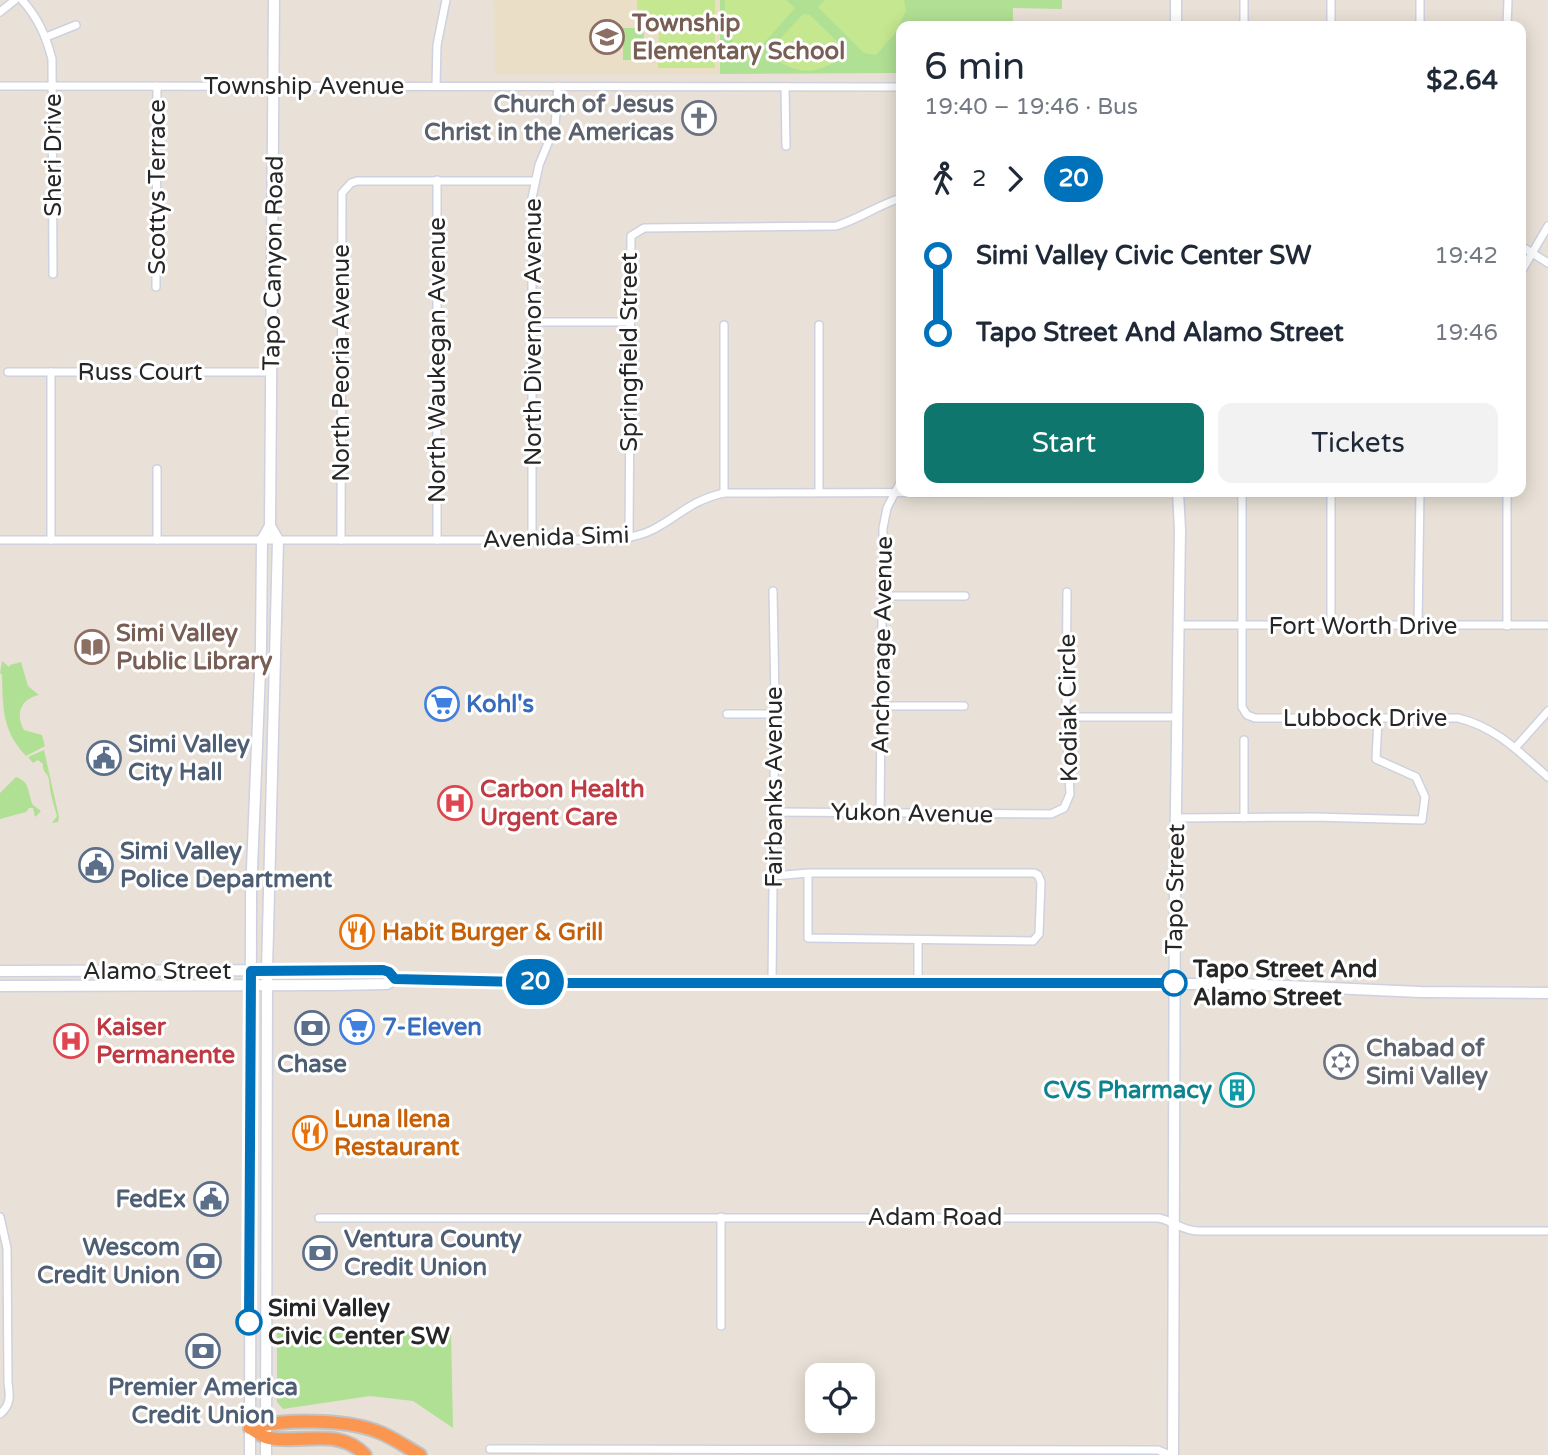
<!DOCTYPE html>
<meta charset="utf-8">
<style>
:root{--surface:#fff;--page:#f2f2f3;--text:#1f2937;--muted:#747a83;--accent:#0f766e}
body{margin:0;font-family:"Varela Round",sans-serif;background:var(--page);color:var(--text);height:100vh;display:flex;flex-direction:column;font-size:26px;white-space:nowrap}
*{box-sizing:border-box;margin:0}
p{font-size:23px;color:var(--muted)}
.icon{flex:none;width:38px;height:38px;fill:none;stroke:currentColor;stroke-width:2;stroke-linecap:round;stroke-linejoin:round}
.map{position:relative;flex:1;overflow:hidden}
.details{position:absolute;left:896px;top:21px;width:630px;height:476px;display:flex;flex-direction:column;background:var(--surface);border-radius:14px;box-shadow:0 4px 18px #0003}
.details>*{flex:none}
.badge{padding:0 14px;border-radius:23px;font-size:24px;line-height:46px}
.fabs{position:absolute;left:805px;top:1363px;display:grid;gap:14px}
.fabs a{display:grid;place-items:center;width:70px;height:70px;border-radius:14px;background:var(--surface);box-shadow:0 4px 18px #0003;font-size:35px}
.map>.badge{position:absolute;translate:-50% -50%;box-shadow:0 0 0 4px #fff}
.legs{display:flex;align-items:center;gap:10px;height:77px;padding:0 28px;font-size:23px}
.legs p{margin-inline-start:auto}
.overview{display:flex;align-items:center;justify-content:space-between;height:119px;padding:0 28px}
h1{font-size:38px;font-weight:600;line-height:52px}
.cta{display:flex;gap:14px;margin-top:auto;padding:14px 28px}
.cta a{flex:1;height:80px;border-radius:14px;background:var(--accent);color:#fff;font-size:28px;font-weight:600;line-height:80px;text-align:center}
.cta a+a{background:var(--page);color:var(--text)}
ul{padding:0 28px;list-style:none}
li{display:flex;align-items:center;gap:24px;height:77px;font-size:26px}
li i{display:grid;place-items:center;width:10px;height:100%;margin:0 9px;background:currentColor}
li i::after{content:'';width:18px;height:18px;margin:-9px;border:5px solid;border-radius:50%;background:var(--surface)}
li p{margin-inline-start:auto}
li:first-child i{background:linear-gradient(#0000 50%,currentColor 0)}
li:last-child i{background:linear-gradient(currentColor 50%,#0000 0)}
.map>svg:first-child{display:block}
.education{fill:#ebdec6}
.green{fill:#b0e094}
.pitch{fill:#c4e78f}
.lines{fill:none;stroke-linecap:round;stroke-linejoin:round}
.street-casing{stroke:#cdd1e0;stroke-width:10}
.secondary-casing{stroke:#cdd1e0;stroke-width:13}
.highway-casing{stroke:#c2c2c2;stroke-width:16}
.street{stroke:#fff;stroke-width:7}
.secondary{stroke:#fff;stroke-width:10}
.highway{stroke:#fb9651;stroke-width:12}
.line-1-casing{stroke:#fff;stroke-width:16}
.line-1{stroke:#0072bc;stroke-width:10}
.stop-1-dot{fill:#fff;stroke:#0072bc;stroke-width:3.5}
.labels{text-anchor:middle;stroke-width:6;stroke-linejoin:round;paint-order:stroke}
.education-label{font-size:24px;font-weight:bold;fill:#785e54;stroke:#fff;text-anchor:start}
.street-label{font-size:24px;fill:#262626;stroke:#fff}
.worship-label{font-size:24px;font-weight:bold;fill:#5b616d;stroke:#fff;text-anchor:end}
.shop-label{font-size:24px;font-weight:bold;fill:#366cbe;stroke:#fff;text-anchor:start}
.service-label{font-size:24px;font-weight:bold;fill:#4e5e75;stroke:#fff;text-anchor:start}
.health-label{font-size:24px;font-weight:bold;fill:#be3a42;stroke:#fff;text-anchor:start}
.food-label{font-size:24px;font-weight:bold;fill:#c56008;stroke:#fff;text-anchor:start}
.stop-label{font-size:24px;font-weight:bold;fill:#262626;stroke:#fff;text-anchor:start}
.culture-label{font-size:24px;font-weight:bold;fill:#0d838f;stroke:#fff;text-anchor:end}
</style>
<div class="map">
<svg width="1548" height="1455" viewBox="0 0 1548 1455">
<rect width="100%" height="100%" fill="#e9e1d7"/>
<!-- education -->
<path class="education" d="M 494,0 L 720,0 L 720,74 L 495,74 Z"/>
<!-- green -->
<g class="green">
<path d="M 720,0 L 1062,0 L 1062,9 L 1013,8 L 1013,26 L 901,26 L 901,73 L 720,74 Z"/>
<path d="M 623,28 L 644,28 L 643,60 L 623,60 Z"/>
<path d="M 2,661 L 9,667 L 10,665 L 21,662 L 28,686 L 39,695 C 21,699 15,713 24,730 L 42,735 L 45,746 L 26,756 C 2,730 3,709 2,675 L 0,673 Z"/>
<path d="M 44,750 L 59,817 L 58,822 L 52,823 L 57,816 C 53,802 50,794 49,780 C 48,772 42,773 43,764 L 38,760 L 33,763 L 28,757 Z"/>
<path d="M 16,777 C 31,782 27,793 33,805 L 41,811 L 35,817 L 33,808 L 29,808 L 26,812 L 0,819 L 0,793 Z"/>
<path d="M 277,1331 L 451,1332 L 453,1428 L 413,1401 L 370,1396 L 283,1409 L 277,1402 Z"/>
</g>
<!-- pitch -->
<g class="pitch">
<path d="M 637,0 L 715,0 L 715,68 L 658,68 L 659,28 L 638,28 Z"/>
<path d="M 725,0 L 786,0 L 795,8 L 748,61 C 729,40 724,29 725,0 Z"/>
<path d="M 825,0 L 904,0 L 906,11 L 893,36 L 876,55 L 864,53 L 818,7 Z"/>
<path d="M 803,14 L 810,15 L 847,51 C 820,78 796,76 767,53 Z"/>
</g>
<g class="lines">
<!-- street casing -->
<g class="street-casing">
<g id="street">
<path d="M 22,0 C 38,18 46,36 52,59 L 53,274"/>
<path d="M 0,12 L 15,0"/>
<path d="M 1244,26 L 1244,0"/>
<path d="M 1331,26 L 1331,0"/>
<path d="M 1420,26 L 1420,0"/>
<path d="M 1507,26 L 1508,0"/>
<path d="M 46,37 L 76,25"/>
<path d="M 0,86 L 901,87"/>
<path d="M 436,86 L 437,45 L 446,0"/>
<path d="M 785,87 L 786,146"/>
<path d="M 1521,246 L 1548,263"/>
<path d="M 1521,272 L 1548,226"/>
<path d="M 156,287 L 157,86"/>
<path d="M 532,322 L 629,322"/>
<path d="M 8,372 L 272,372"/>
<path d="M 819,492 L 819,325"/>
<path d="M 1242,492 L 1242,707 L 1247,715 L 1255,718 L 1458,718 C 1496,727 1520,753 1548,777"/>
<path d="M 724,493 L 724,325"/>
<path d="M 629,538 L 631,236 L 644,228 L 836,226 C 859,219 878,205 901,198"/>
<path d="M 0,540 L 611,540 C 626,538 641,536 654,529 C 682,514 690,501 724,493 L 1101,492"/>
<path d="M 51,540 L 51,372"/>
<path d="M 157,540 L 157,469"/>
<path d="M 341,540 L 342,193 L 351,183 L 357,181 L 534,181"/>
<path d="M 437,540 L 437,180"/>
<path d="M 532,540 L 532,198 L 539,165 L 555,126 L 558,86"/>
<path d="M 882,596 L 965,596"/>
<path d="M 1179,625 L 1548,625"/>
<path d="M 1418,625 L 1420,492"/>
<path d="M 1331,626 L 1331,492"/>
<path d="M 1507,626 L 1507,492"/>
<path d="M 882,706 L 964,706"/>
<path d="M 727,714 L 774,714"/>
<path d="M 1066,717 L 1178,717"/>
<path d="M 1244,740 L 1244,818"/>
<path d="M 1515,748 L 1548,711"/>
<path d="M 774,812 L 1051,814 L 1064,808 L 1070,794 L 1066,717 L 1067,592"/>
<path d="M 880,812 L 883,528 L 887,508 L 901,481"/>
<path d="M 1176,818 L 1314,817 L 1422,820 L 1425,797 L 1416,777 L 1376,759 L 1378,719"/>
<path d="M 774,876 L 808,873 L 1034,873 L 1038,875 L 1041,882 L 1039,934 L 1033,941 L 808,938 L 808,873"/>
<path d="M 918,940 L 918,983"/>
<path d="M 772,983 L 775,699 L 773,591"/>
<path d="M 0,1217 L 7,1248 L 8,1383 C 10,1395 11,1405 0,1414"/>
<path d="M 721,1217 L 721,1326"/>
<path d="M 319,1218 L 1159,1218 C 1173,1221 1183,1231 1198,1231 L 1548,1231"/>
<path d="M 490,1449 L 1158,1450 L 1170,1455"/>
</g>
</g>
<!-- secondary casing -->
<g class="secondary-casing">
<g id="secondary">
<path d="M 1176,0 L 1176,26"/>
<path d="M 0,971 L 383,970 L 389,972 L 395,979"/>
<path d="M 0,986 L 334,985 L 387,984 L 395,979 L 560,983 L 1242,984 L 1420,992 L 1548,993"/>
<path d="M 250,1455 L 251,894 L 261,646 L 262,540 L 270,526 L 274,0"/>
<path d="M 266,1455 L 267,970 L 278,540 L 270,526"/>
<path d="M 1173,1455 L 1175,874 L 1180,530 L 1178,492"/>
</g>
</g>
<!-- highway casing -->
<g class="highway-casing">
<g id="highway">
<path d="M 250,1428 C 282,1419 344,1419 376,1431 C 391,1436 406,1447 420,1455"/>
<path d="M 250,1428 C 256,1431 262,1437 269,1438 C 302,1444 339,1427 365,1455"/>
</g>
</g>
<!-- street -->
<use href="#street" class="street"/>
<!-- secondary -->
<use href="#secondary" class="secondary"/>
<!-- highway -->
<use href="#highway" class="highway"/>
</g>
<g class="lines">
<!-- line-1 casing -->
<g class="line-1-casing">
<path id="line-1" d="M 249,1322 L 251,971 L 383,970 L 389,972 L 395,979 L 560,983 L 1174,983"/>
</g>
<!-- line-1 -->
<use href="#line-1" class="line-1"/>
</g>
<!-- icons -->
<defs>
<g id="school-ring" transform="scale(1.75)"><circle r="9.5" fill="#fff" stroke="#8d6e63" stroke-width="1.5"/><path d="M0-5L7-2L0 1L-7-2ZM-4 1L0 2.5L4 1V4Q0 6-4 4Z" fill="#8d6e63"/></g>
<g id="church-ring" transform="scale(1.75)"><circle r="9.5" fill="#fff" stroke="#6b7280" stroke-width="1.5"/><path d="M-1.2-6h2.4v3.5h3.3v2.4h-3.3V6h-2.4V-.1h-3.3v-2.4h3.3Z" fill="#6b7280"/></g>
<g id="library-ring" transform="scale(1.75)"><circle r="9.5" fill="#fff" stroke="#8d6e63" stroke-width="1.5"/><path d="M-6-4Q-3-5.5-.7-3.5V5Q-3 3-6 4ZM6-4Q3-5.5 .7-3.5V5Q3 3 6 4Z" fill="#8d6e63"/></g>
<g id="supermarket-ring" transform="scale(1.75)"><circle r="9.5" fill="#fff" stroke="#3f7fe0" stroke-width="1.5"/><path d="M-6-5.5h2.5l.6 2H6L4.5 2H-2.5L-4.4-4H-6ZM-1.5 3.2a1.3 1.3 0 1 0 .1 0ZM3 3.2a1.3 1.3 0 1 0 .1 0Z" fill="#3f7fe0"/></g>
<g id="civic-ring" transform="scale(1.75)"><circle r="9.5" fill="#fff" stroke="#5c6f8a" stroke-width="1.5"/><path d="M-.6-6.5H3V-4.5H.6V-3L4-1V1h2V6H-6V1h2V-1L-.6-3ZM-1.2 2.5V6h2.4V2.5Z" fill="#5c6f8a"/></g>
<g id="hospital-ring" transform="scale(1.75)"><circle r="9.5" fill="#fff" stroke="#e0444e" stroke-width="1.5"/><path d="M-5-5h3v3.5h4V-5h3V5h-3V1.5h-4V5h-3Z" fill="#e0444e"/></g>
<g id="restaurant-ring" transform="scale(1.75)"><circle r="9.5" fill="#fff" stroke="#e8710a" stroke-width="1.5"/><path d="M-5-6h1v4h1v-4h1v4h1v-4h1v5L-1.5 .5V6h-2V.5L-5-1ZM5-6V6H3V1.5H1.5Q1.5-4 5-6Z" fill="#e8710a"/></g>
<g id="bank-ring" transform="scale(1.75)"><circle r="9.5" fill="#fff" stroke="#5c6f8a" stroke-width="1.5"/><path d="M-6-4H6V4H-6ZM0-2.3a2.3 2.3 0 1 0 0 4.6a2.3 2.3 0 1 0 0-4.6Z" fill="#5c6f8a"/></g>
<g id="synagogue-ring" transform="scale(1.75)"><circle r="9.5" fill="#fff" stroke="#6b7280" stroke-width="1.5"/><path d="M0-6.5L5.6 3.2H-5.6ZM0 6.5L5.6-3.2H-5.6Z" fill="#6b7280"/></g>
<g id="building-ring" transform="scale(1.75)"><circle r="9.5" fill="#fff" stroke="#0f9aa8" stroke-width="1.5"/><path d="M-4-6H4V6H1V3H-1V6H-4ZM-2.5-4.3h1.7v1.8h-1.7ZM.8-4.3h1.7v1.8H.8ZM-2.5-1h1.7V.8h-1.7ZM.8-1h1.7V.8H.8Z" fill="#0f9aa8"/></g>
</defs>
<g fill-rule="evenodd">
<use href="#school-ring" x="607" y="37"/>
<use href="#church-ring" x="699" y="118"/>
<use href="#library-ring" x="92" y="647"/>
<use href="#supermarket-ring" x="442" y="704"/>
<use href="#civic-ring" x="104" y="758"/>
<use href="#hospital-ring" x="455" y="803"/>
<use href="#civic-ring" x="96" y="865"/>
<use href="#restaurant-ring" x="357" y="932"/>
<use href="#supermarket-ring" x="357" y="1027"/>
<use href="#bank-ring" x="312" y="1028"/>
<use href="#hospital-ring" x="71" y="1041"/>
<use href="#synagogue-ring" x="1341" y="1062"/>
<use href="#building-ring" x="1237" y="1090"/>
<use href="#restaurant-ring" x="310" y="1133"/>
<use href="#civic-ring" x="211" y="1199"/>
<use href="#bank-ring" x="320" y="1253"/>
<use href="#bank-ring" x="204" y="1261"/>
<use href="#bank-ring" x="203" y="1351"/>
</g>
<!-- markers -->
<g class="stop-1-dot">
<circle cx="1174" cy="983" r="12"/>
<circle cx="249" cy="1322" r="12"/>
</g>
<g class="labels">
<!-- education labels -->
<g class="education-label">
<text x="632" y="31">Township<tspan x="632" dy="28">Elementary School</tspan></text>
<text x="116" y="641">Simi Valley<tspan x="116" dy="28">Public Library</tspan></text>
</g>
<!-- street labels -->
<g class="street-label">
<text x="304" y="94">Township Avenue</text>
<text transform="translate(53 155) rotate(-90)" y="8">Sheri Drive</text>
<text transform="translate(157 187) rotate(-90)" y="8">Scottys Terrace</text>
<text transform="translate(273 263) rotate(-89)" y="8">Tapo Canyon Road</text>
<text transform="translate(533 332) rotate(-90)" y="8">North Divernon Avenue</text>
<text transform="translate(629 352) rotate(-90)" y="8">Springfield Street</text>
<text transform="translate(437 360) rotate(-90)" y="8">North Waukegan Avenue</text>
<text transform="translate(341 363) rotate(-90)" y="8">North Peoria Avenue</text>
<text x="140" y="380">Russ Court</text>
<text transform="translate(556 537) rotate(-2)" y="8">Avenida Simi</text>
<text x="1363" y="634">Fort Worth Drive</text>
<text transform="translate(882 645) rotate(-89)" y="8">Anchorage Avenue</text>
<text transform="translate(1068 708) rotate(-91)" y="8">Kodiak Circle</text>
<text x="1365" y="726">Lubbock Drive</text>
<text transform="translate(774 787) rotate(-90)" y="8">Fairbanks Avenue</text>
<text transform="translate(912 813) rotate(1)" y="8">Yukon Avenue</text>
<text transform="translate(1175 889) rotate(-89)" y="8">Tapo Street</text>
<text x="157" y="979">Alamo Street</text>
<text x="935" y="1225">Adam Road</text>
</g>
<!-- worship labels -->
<g class="worship-label">
<text x="674" y="112">Church of Jesus<tspan x="674" dy="28">Christ in the Americas</tspan></text>
<text x="1366" y="1056" text-anchor="start">Chabad of<tspan x="1366" dy="28">Simi Valley</tspan></text>
</g>
<!-- shop labels -->
<g class="shop-label">
<text x="466" y="712">Kohl's</text>
<text x="382" y="1035">7-Eleven</text>
</g>
<!-- service labels -->
<g class="service-label">
<text x="128" y="752">Simi Valley<tspan x="128" dy="28">City Hall</tspan></text>
<text x="120" y="859">Simi Valley<tspan x="120" dy="28">Police Department</tspan></text>
<text x="312" y="1072" text-anchor="middle">Chase</text>
<text x="186" y="1207" text-anchor="end">FedEx</text>
<text x="344" y="1247">Ventura County<tspan x="344" dy="28">Credit Union</tspan></text>
<text x="180" y="1255" text-anchor="end">Wescom<tspan x="180" dy="28">Credit Union</tspan></text>
<text x="203" y="1395" text-anchor="middle">Premier America<tspan x="203" dy="28">Credit Union</tspan></text>
</g>
<!-- health labels -->
<g class="health-label">
<text x="480" y="797">Carbon Health<tspan x="480" dy="28">Urgent Care</tspan></text>
<text x="96" y="1035">Kaiser<tspan x="96" dy="28">Permanente</tspan></text>
</g>
<!-- food labels -->
<g class="food-label">
<text x="382" y="940">Habit Burger &amp; Grill</text>
<text x="334" y="1127">Luna llena<tspan x="334" dy="28">Restaurant</tspan></text>
</g>
<!-- stop labels -->
<g class="stop-label">
<text x="1193" y="977">Tapo Street And<tspan x="1193" dy="28">Alamo Street</tspan></text>
<text x="268" y="1316">Simi Valley<tspan x="268" dy="28">Civic Center SW</tspan></text>
</g>
<!-- culture labels -->
<g class="culture-label">
<text x="1212" y="1098">CVS Pharmacy</text>
</g>
</g>
</svg>
<div class="fabs">
<a><svg class="icon" aria-label="locate" viewBox="0 0 24 24"><circle cx="12" cy="12" r="6"/><path d="M12 2v4M12 18v4M2 12h4M18 12h4"/></svg></a>
</div>
<b class="badge" style="left:535px;top:982px;background:#0072bc;color:#fff">20</b>
<section class="details">
<div class="overview"><div><h1>6 min</h1><p>19:40 – 19:46 · Bus</p></div><b>$2.64</b></div>
<div class="legs"><svg class="icon" aria-label="walk" viewBox="0 0 24 24"><circle cx="13" cy="4" r="2"/><path d="M13 8l-2 6 4 7M11 14l-3 7M7 12l3-4h3l4 4"/></svg>2<svg class="icon" aria-label="forward" viewBox="0 0 24 24"><path d="M9 5l7 7-7 7"/></svg><b class="badge" style="background:#0072bc;color:#fff">20</b></div>
<ul>
<li><i style="color:#0072bc"></i><b>Simi Valley Civic Center SW</b><p>19:42</p></li>
<li><i style="color:#0072bc"></i><b>Tapo Street And Alamo Street</b><p>19:46</p></li>
</ul>
<div class="cta"><a>Start</a><a>Tickets</a></div>
</section>
</div>
